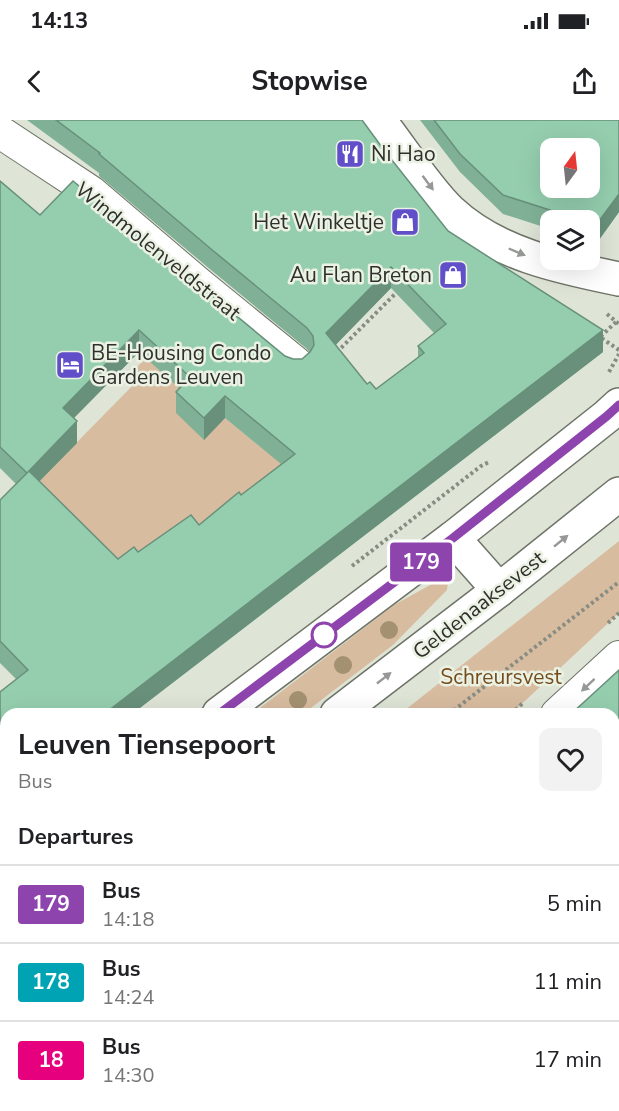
<!DOCTYPE html>
<style>
:root{--surface:#fff;--page:#f2f2f2;--text:#202124;--muted:#757577;--line:#e0e0e0}
body{margin:0;font-family:"Nunito Sans",sans-serif;background:var(--page);color:var(--text);height:100vh;display:flex;flex-direction:column;font-size:22px;white-space:nowrap}
*{box-sizing:border-box;margin:0}
p{font-size:20px;color:var(--muted)}
.icon{flex:none;width:33px;height:33px;fill:none;stroke:currentColor;stroke-width:2;stroke-linecap:round;stroke-linejoin:round}
.map{position:relative;flex:1;overflow:hidden}
.side{position:absolute;left:0px;top:588px;width:620px;height:404px;display:flex;flex-direction:column;background:var(--surface);border-radius:18px 18px 0 0;box-shadow:0 6px 24px #0002}
.side>*{flex:none}
.badge{padding:0 12px;border-radius:4px;font-size:21px;line-height:39px}
.needle{width:39px;rotate:15deg}
.controls{position:absolute;left:540px;top:18px;display:grid;gap:12px}
.controls a{display:grid;place-items:center;width:60px;height:60px;border-radius:12px;background:var(--surface);box-shadow:0 6px 24px #0002;font-size:30px}
.map>.badge{position:absolute;translate:-50% -50%;box-shadow:0 0 0 3px #fff}
h2{padding:0 18px;font-size:22px;line-height:54px}
.round{display:grid;place-items:center;flex:none;width:63px;height:63px;border-radius:12px;background:var(--page)}
.overview{display:flex;align-items:center;justify-content:space-between;height:102px;padding:0 18px}
h1{font-size:28px;font-weight:700;line-height:45px}
ul{padding:0;list-style:none}
li{display:flex;align-items:center;gap:18px;height:78px;padding:0 18px;border-top:2px solid var(--line)}
li div{flex:1}
li b{display:block;font-size:22px}
li em{font-style:normal}
li .badge{min-width:66px;font-weight:700;text-align:center}
.status{display:flex;justify-content:space-between;align-items:center;height:42px;padding:0 30px;background:var(--surface);direction:ltr}
.status svg{height:16px;fill:currentColor}
header{display:flex;justify-content:space-between;align-items:center;height:78px;padding:0 18px;background:var(--surface);font-size:27px;font-weight:700}
.map>svg:first-child{display:block}
.green{fill:#d8bca0}
.lines{fill:none;stroke-linecap:round;stroke-linejoin:round}
.minor-casing{stroke:#6d7367;stroke-width:34}
.tertiary-casing{stroke:#6d7367;stroke-width:36}
.secondary-casing{stroke:#6d7367;stroke-width:36}
.path{stroke:#888d83;stroke-width:4;stroke-dasharray:3 3;stroke-linecap:butt}
.minor{stroke:#fff;stroke-width:32}
.tertiary{stroke:#fff;stroke-width:33}
.secondary{stroke:#fff;stroke-width:33}
.tree{fill:#a49171}
.wall{fill:#80b196;fill-rule:evenodd}
.shaded-wall{fill:#68907a}
.building{fill:#95ceaf;stroke:#68907a;stroke-width:1.5;fill-rule:evenodd}
.oneway{fill:#969895}
.line-casing{stroke:#fff;stroke-width:14}
.line{stroke:#8e44ad;stroke-width:9}
.stop-dot{fill:#fff;stroke:#8e44ad;stroke-width:3}
.labels{text-anchor:middle;stroke-width:5;stroke-linejoin:round;paint-order:stroke}
.poi-label{font-size:21px;fill:#2e302b;stroke:#ebf2e4;text-anchor:start}
.street-label{font-size:21px;fill:#2e302b;stroke:#ebf2e4}
.park-label{font-size:21px;fill:#744c1d;stroke:#ebf2e4}
</style>
<div class="status"><b>14:13</b><svg viewBox="0 0 49 12"><path d="M0 12V9h3v3zM5 12V6h3v6zM10 12V3h3v9zM15 12V0h3v12zM26 1h20v11H26zM47 4h2v5h-2z"/></svg></div>
<header><svg class="icon" aria-label="back" viewBox="0 0 24 24"><path d="M15 5l-7 7 7 7"/></svg>Stopwise<svg class="icon" aria-label="share" viewBox="0 0 24 24"><path d="M12 15V3M7 8l5-5 5 5M5 13v7h14v-7"/></svg></header>
<div class="map">
<svg width="619" height="991" viewBox="0 0 619 991">
<rect width="100%" height="100%" fill="#dee5d7"/>
<!-- green -->
<g class="green">
<path d="M 146,238 L 171,261 L 178,253 L 204,319 L 225,298 L 257,324 L 300,352 L 118,460 L 31,369 L 139,259 L 132,252 Z"/>
<path d="M 619,421 L 619,493 L 511,594 L 400,594 Z"/>
<path d="M 441,459 L 448,462 L 447,470 L 393,525 L 303,594 L 252,594 L 394,485 Z"/>
<path d="M 614,770 L 619,780 L 619,921 L 614,915 Z"/>
<path d="M 6,878 L 6,986 L 101,986 L 97,991 L 0,991 L 0,883 Z"/>
<path d="M 373,986 L 570,986 L 564,991 L 378,991 Z"/>
</g>
<g class="lines">
<!-- minor casing -->
<g class="minor-casing">
<g id="minor">
<path d="M 0,12 L 91,72 L 199,164 L 296,243"/>
<path d="M 557,594 L 619,537"/>
<path d="M 124,991 L 130,986"/>
</g>
</g>
<!-- tertiary casing -->
<g class="tertiary-casing">
<path id="tertiary" d="M 379,0 C 401,28 426,68 450,91 C 496,134 560,147 619,159"/>
</g>
<!-- secondary casing -->
<g class="secondary-casing">
<g id="secondary">
<path d="M 453,418 L 499,470"/>
<path d="M 219,594 L 453,418 L 607,296 L 619,285"/>
<path d="M 337,594 L 499,470 L 619,374"/>
<path d="M 0,759 L 6,755"/>
<path d="M 0,852 L 6,847"/>
</g>
</g>
<!-- path -->
<g class="path">
<path d="M 607,194 L 619,204"/>
<path d="M 616,202 L 600,217 L 619,230"/>
<path d="M 337,232 L 397,172"/>
<path d="M 609,252 L 619,234"/>
<path d="M 352,446 L 481,346 L 489,342"/>
<path d="M 608,503 L 619,493"/>
<path d="M 449,594 L 619,462"/>
<path d="M 511,594 L 524,582"/>
<path d="M 0,908 L 6,904"/>
<path d="M 0,979 L 10,991 L 16,986"/>
</g>
<!-- minor -->
<use href="#minor" class="minor"/>
<!-- tertiary -->
<use href="#tertiary" class="tertiary"/>
<!-- secondary -->
<use href="#secondary" class="secondary"/>
</g>
<!-- trees -->
<g class="tree">
<circle cx="389" cy="510" r="9"/>
<circle cx="343" cy="545" r="9"/>
<circle cx="298" cy="580" r="9"/>
</g>
<!-- wall -->
<g class="wall">
<path d="M 27,0 L 362,0 L 384,30 L 448,111 L 603,232 L 132,594 L 6,594 L 6,691 L 0,695 L 0,572 L 16,559 L 0,543 L 0,380 L 16,364 L 0,348 L 0,61 L 40,95 L 285,236 L 293,239 L 302,239 L 310,233 L 307,229 L 211,150 L 99,56 L 99,53 ZM 391,168 L 434,213 L 418,226 L 418,237 L 376,269 L 367,264 L 335,225 ZM 139,232 L 179,268 L 176,272 L 176,293 L 204,320 L 225,298 L 281,344 L 241,375 L 199,405 L 138,432 L 118,439 L 39,361 L 77,323 L 74,298 Z"/>
<path d="M 420,0 L 619,0 L 619,92 L 596,124 L 590,121 L 590,100 L 550,100 L 550,109 L 503,94 L 460,52 Z"/>
<path d="M 619,758 L 619,780 L 614,770 L 614,760 Z"/>
</g>
<!-- shaded-wall -->
<g class="shaded-wall">
<path d="M 619,74 L 619,92 L 596,124 L 596,105 Z"/>
<path d="M 391,147 L 391,168 L 326,235 L 326,213 Z"/>
<path d="M 139,210 L 139,232 L 63,309 L 63,288 Z"/>
<path d="M 603,210 L 603,232 L 132,594 L 104,594 Z"/>
<path d="M 225,276 L 225,298 L 204,320 L 204,298 Z"/>
<path d="M 77,301 L 77,323 L 27,374 L 27,353 Z"/>
<path d="M 6,669 L 6,691 L 0,695 L 0,674 Z"/>
<path d="M 619,677 L 619,701 L 614,706 L 614,682 Z"/>
<path d="M 619,931 L 619,945 L 614,950 L 614,935 Z"/>
<path d="M 603,986 L 611,986 L 606,989 L 606,991 L 597,991 Z"/>
</g>
<!-- building -->
<g class="building">
<path d="M 56,0 L 362,0 L 384,30 L 448,111 L 603,210 L 104,594 L 6,594 L 6,669 L 0,674 L 0,572 L 28,550 L 0,521 L 0,380 L 29,351 L 118,439 L 134,427 L 138,432 L 191,395 L 199,405 L 239,372 L 241,375 L 295,334 L 225,276 L 204,298 L 176,272 L 190,257 L 139,210 L 63,288 L 77,301 L 27,353 L 0,327 L 0,61 L 40,95 L 73,61 L 285,236 L 293,239 L 302,239 L 310,232 L 314,225 L 313,216 L 307,208 L 211,129 L 99,34 L 100,33 ZM 391,147 L 446,204 L 418,226 L 424,233 L 376,269 L 370,262 L 367,264 L 326,213 Z"/>
<path d="M 434,0 L 619,0 L 619,74 L 596,105 L 590,103 L 590,100 L 581,100 L 503,75 L 460,34 ZM 550,28 L 590,28 L 590,68 L 550,68 Z"/>
<path d="M 619,550 L 619,677 L 614,682 L 614,594 L 571,594 Z"/>
<path d="M 619,758 L 619,770 L 614,760 Z"/>
<path d="M 614,900 L 619,907 L 619,931 L 614,935 Z"/>
<path d="M 134,986 L 399,986 L 404,991 L 128,991 Z"/>
<path d="M 524,986 L 603,986 L 597,991 L 527,991 L 523,987 Z"/>
</g>
<!-- one-way arrows -->
<defs><path id="oneway-solid" d="M-6-.8H1V-3.2L6.5 0L1 3.2V.8H-6Z" transform="scale(1.5)"/></defs>
<g class="oneway">
<use href="#oneway-solid" transform="translate(428 63) rotate(53)"/>
<use href="#oneway-solid" transform="translate(517 132) rotate(23)"/>
<use href="#oneway-solid" transform="translate(561 421) rotate(-39)"/>
<use href="#oneway-solid" transform="translate(384 558) rotate(-38)"/>
<use href="#oneway-solid" transform="translate(588 565) rotate(137)"/>
</g>
<g class="lines">
<!-- line casing -->
<g class="line-casing">
<path id="line" d="M 219,594 L 453,418 L 607,296 L 619,285"/>
</g>
<!-- line -->
<use href="#line" class="line"/>
</g>
<!-- icons -->
<defs>
<g id="restaurant-square" transform="scale(1.5)"><rect x="-9" y="-9" width="18" height="18" rx="4" fill="#604fc8" stroke="#ebf2e4"/><path d="M-5-6h1v4h1v-4h1v4h1v-4h1v5L-1.5 .5V6h-2V.5L-5-1ZM5-6V6H3V1.5H1.5Q1.5-4 5-6Z" fill="#fff"/></g>
<g id="shop-square" transform="scale(1.5)"><rect x="-9" y="-9" width="18" height="18" rx="4" fill="#604fc8" stroke="#ebf2e4"/><path d="M-5-2.5h2.3a2.7 3.5 0 0 1 5.4 0H5L5.5 6h-11ZM-1.5-2.5h3a1.5 2.3 0 0 0-3 0Z" fill="#fff"/></g>
<g id="hotel-square" transform="scale(1.5)"><rect x="-9" y="-9" width="18" height="18" rx="4" fill="#604fc8" stroke="#ebf2e4"/><path d="M-6-4.5h1.5V1H6V5H4.5V3h-9V5H-6ZM-4 0a1.8 1.8 0 1 1 3.6 0ZM.5 0V-2.5h3Q6-2.5 6 0Z" fill="#fff"/></g>
</defs>
<g fill-rule="evenodd">
<use href="#restaurant-square" x="350" y="34"/>
<use href="#shop-square" x="405" y="102"/>
<use href="#shop-square" x="453" y="155"/>
<use href="#hotel-square" x="70" y="245"/>
</g>
<!-- markers -->
<circle class="stop-dot" cx="324" cy="515" r="12"/>
<g class="labels">
<!-- poi labels -->
<g class="poi-label">
<text x="371" y="41">Ni Hao</text>
<text x="384" y="109" text-anchor="end">Het Winkeltje</text>
<text x="432" y="162" text-anchor="end">Au Flan Breton</text>
<text x="91" y="240">BE-Housing Condo<tspan x="91" dy="24">Gardens Leuven</tspan></text>
</g>
<!-- street labels -->
<g class="street-label">
<text transform="translate(158 131) rotate(39)" y="7">Windmolenveldstraat</text>
<text transform="translate(479 485) rotate(-38)" y="7">Geldenaaksevest</text>
</g>
<!-- park labels -->
<g class="park-label">
<text x="501" y="564">Schreursvest</text>
</g>
</g>
</svg>
<div class="controls">
<a><svg class="needle" viewBox="-14 -14 28 28"><path d="M0-13l5 13h-10z" fill="#e53935"/><path d="M0 13l5-13h-10z" fill="#757577"/></svg></a>
<a><svg class="icon" aria-label="layers" viewBox="0 0 24 24"><path d="M12 4l9 5-9 5-9-5zM3 14l9 5 9-5"/></svg></a>
</div>
<b class="badge" style="left:421px;top:442px;background:#8e44ad;color:#fff">179</b>
<section class="side">
<div class="overview"><div><h1>Leuven Tiensepoort</h1><p>Bus</p></div><a class="round"><svg class="icon" aria-label="heart" viewBox="0 0 24 24"><path d="M12 20l-8-8c-3-5 5-10 8-4 3-6 11-1 8 4z"/></svg></a></div>
<h2>Departures</h2>
<ul>
<li><span class="badge" style="background:#8e44ad;color:#fff">179</span><div><b>Bus</b><p>14:18</p></div><em>5 min</em></li>
<li><span class="badge" style="background:#00a3b4;color:#fff">178</span><div><b>Bus</b><p>14:24</p></div><em>11 min</em></li>
<li><span class="badge" style="background:#e6007e;color:#fff">18</span><div><b>Bus</b><p>14:30</p></div><em>17 min</em></li>
</ul>
</section>
</div>
